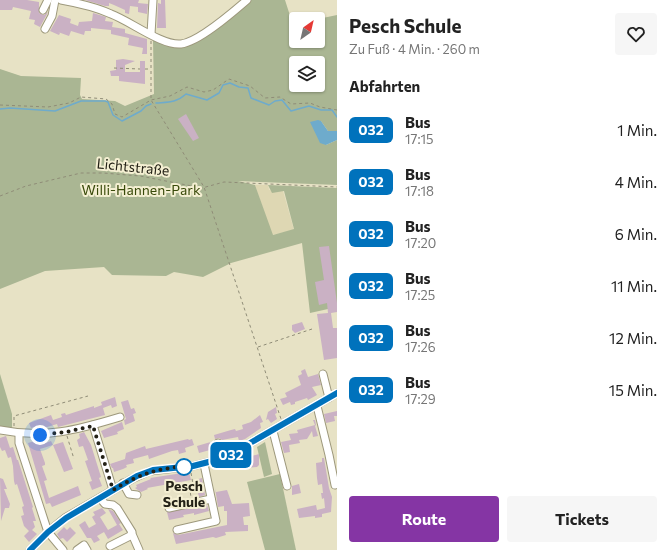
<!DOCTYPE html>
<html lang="de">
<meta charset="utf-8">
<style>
:root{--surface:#fff;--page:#f6f6f6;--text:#222;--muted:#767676;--accent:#8535a4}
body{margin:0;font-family:Commissioner,sans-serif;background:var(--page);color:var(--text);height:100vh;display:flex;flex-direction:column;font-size:15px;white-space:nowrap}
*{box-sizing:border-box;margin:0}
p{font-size:13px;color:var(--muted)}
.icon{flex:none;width:22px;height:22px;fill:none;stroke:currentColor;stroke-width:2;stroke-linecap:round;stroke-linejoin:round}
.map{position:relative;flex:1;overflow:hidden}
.side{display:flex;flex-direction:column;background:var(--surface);width:332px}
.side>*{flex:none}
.badge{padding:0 8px;border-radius:6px;font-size:14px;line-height:26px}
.needle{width:26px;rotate:34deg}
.tools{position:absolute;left:289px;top:12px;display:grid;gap:8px}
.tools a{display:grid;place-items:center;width:36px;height:36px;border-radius:4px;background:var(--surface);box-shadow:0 1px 3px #0004;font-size:20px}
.you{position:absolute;width:20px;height:20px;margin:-10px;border:3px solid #fff;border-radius:50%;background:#1a73e8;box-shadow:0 0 0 6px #1a73e833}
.map>.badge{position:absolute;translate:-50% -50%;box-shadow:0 0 0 2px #fff}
h2{padding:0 12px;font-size:15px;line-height:36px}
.round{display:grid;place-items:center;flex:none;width:42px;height:42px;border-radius:4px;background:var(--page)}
.head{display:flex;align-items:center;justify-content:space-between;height:68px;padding:0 12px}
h1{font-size:19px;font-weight:700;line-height:30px}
.action{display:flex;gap:8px;margin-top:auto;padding:8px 12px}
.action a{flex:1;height:46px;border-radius:4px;background:var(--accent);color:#fff;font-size:16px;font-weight:700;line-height:46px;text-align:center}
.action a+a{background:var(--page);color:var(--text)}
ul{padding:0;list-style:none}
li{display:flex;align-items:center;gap:12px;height:52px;padding:0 12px}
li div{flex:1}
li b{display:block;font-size:15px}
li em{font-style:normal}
li .badge{min-width:44px;font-weight:700;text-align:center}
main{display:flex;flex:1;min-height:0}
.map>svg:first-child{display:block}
.built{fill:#ded7b3}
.green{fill:#aab693;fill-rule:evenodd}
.water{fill:#6eabcc}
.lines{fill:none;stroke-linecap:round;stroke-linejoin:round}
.stream{stroke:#6eabcc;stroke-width:1.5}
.building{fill:#cab1c4}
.minor-casing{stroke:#9d987c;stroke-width:9}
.path{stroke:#8f8c77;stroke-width:1;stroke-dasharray:3 3;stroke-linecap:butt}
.minor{stroke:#fff;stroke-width:7}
.line-casing{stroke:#fff;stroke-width:9}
.line{stroke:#0072bc;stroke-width:6}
.walk{stroke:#232116;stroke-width:4;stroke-dasharray:0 7.2}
.stop-dot{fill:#fff;stroke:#0072bc;stroke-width:2}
.labels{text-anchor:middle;stroke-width:4;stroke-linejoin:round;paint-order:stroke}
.street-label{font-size:14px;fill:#232116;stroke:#f4efd2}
.park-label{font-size:14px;fill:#394a0a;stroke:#f4efd2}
.stop-label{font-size:14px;font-weight:bold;fill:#232116;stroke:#f4efd2}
</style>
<main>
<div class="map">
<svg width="337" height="550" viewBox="0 0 337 550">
<rect width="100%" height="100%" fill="#e7e2c5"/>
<!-- built -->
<path class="built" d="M 255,185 L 268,185 L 269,190 L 283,191 L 294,230 L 272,235 Z"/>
<!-- green -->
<g class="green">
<path d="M 251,0 L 285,0 L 293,25 L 296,24 L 296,41 L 318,41 L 318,19 L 337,15 L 337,131 L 328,131 L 321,121 L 326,145 L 337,140 L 337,185 L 238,181 L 255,185 L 273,235 L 294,229 L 284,191 L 272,193 L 268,185 L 337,188 L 337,307 L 310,313 L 302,243 L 231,263 L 203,277 L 174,272 L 166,276 L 112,275 L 104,267 L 45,271 L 0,289 L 0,69 L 21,76 L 81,78 L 80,95 L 82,99 L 115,101 L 125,106 L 154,94 L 153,40 L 178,47 L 218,26 ZM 296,63 L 318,63 L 318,85 L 296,85 Z"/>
<path d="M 0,374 L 12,414 L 12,429 L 0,426 Z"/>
<path d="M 265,442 L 272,474 L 264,477 L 257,447 Z"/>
<path d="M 280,474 L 296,550 L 265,550 L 247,482 Z"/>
</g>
<!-- water -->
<path class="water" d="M 318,120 L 321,121 L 328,131 L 337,131 L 337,140 L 326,145 L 320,143 L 310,122 Z"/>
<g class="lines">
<!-- stream -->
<g class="stream">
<path d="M 156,103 C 168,102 176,103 186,94 L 207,100 L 219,93 L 223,85 L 230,83 L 239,87 L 248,88 L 251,98 L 269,105 L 275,101 L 282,100 L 291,111 L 309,106 L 321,110 L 332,110 L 337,117"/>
<path d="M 0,109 L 10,108 L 55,111 L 81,101 L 105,101 L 108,102 L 113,115 L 122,121 L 141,111 L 146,106 L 151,104"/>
</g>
</g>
<!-- building -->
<g class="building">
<path d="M 0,0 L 27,0 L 39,2 L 39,13 L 44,15 L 48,12 L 47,14 L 40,27 L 34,24 L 35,20 L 29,19 L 31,11 L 13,7 L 12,10 L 0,10 Z"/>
<path d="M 85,0 L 139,0 L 138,3 L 148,4 L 147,14 L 138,12 L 138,7 L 130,6 L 129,14 L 125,13 L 125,10 L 114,5 L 109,3 L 109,6 L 105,6 Z"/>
<path d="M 161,0 L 165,0 L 166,28 L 157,28 L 158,3 L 161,4 Z"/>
<path d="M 93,13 L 106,17 L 105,21 L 113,22 L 112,27 L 125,29 L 125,33 L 147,39 L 147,54 L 142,54 L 143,48 L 128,45 L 129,38 L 111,34 L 111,30 L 91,28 L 91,31 L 85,31 L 84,35 L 71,31 L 69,36 L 58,32 L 60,33 L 59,35 L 50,31 L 59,15 L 71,19 L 70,23 L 78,26 L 79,22 L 92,21 Z"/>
<path d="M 123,59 L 135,61 L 125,65 L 125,72 L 140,72 L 140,61 L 145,61 L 145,84 L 119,81 L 119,76 L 111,76 L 110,71 L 116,70 L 116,60 Z"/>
<path d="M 186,114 L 199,138 L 193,141 L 178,119 Z"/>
<path d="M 329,246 L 337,303 L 337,312 L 331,313 L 333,328 L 337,328 L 337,358 L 324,360 L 317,314 L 328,313 L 327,303 L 319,305 L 315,282 L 324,280 L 319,247 Z"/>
<path d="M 302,322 L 305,329 L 295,333 L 292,330 L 292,325 Z"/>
<path d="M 305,369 L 308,377 L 318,374 L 321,385 L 312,387 L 317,395 L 308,400 L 307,398 L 295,402 L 295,404 L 291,405 L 290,402 L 283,405 L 280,399 L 287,397 L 285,393 L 301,385 L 298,376 L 302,374 L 301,371 Z"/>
<path d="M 115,397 L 117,406 L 112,408 L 111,405 L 103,408 L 105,415 L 58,427 L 57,424 L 44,428 L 43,425 L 31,428 L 29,423 L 51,415 L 53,420 L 62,417 L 61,414 L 65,413 L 66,415 L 94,406 L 94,408 L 102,405 L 101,402 Z"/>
<path d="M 128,400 L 131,409 L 134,408 L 136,413 L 133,414 L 135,421 L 125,425 L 124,420 L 126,419 L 121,402 Z"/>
<path d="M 276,407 L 277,413 L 275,414 L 277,419 L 271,423 L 268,419 L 266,420 L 268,412 Z"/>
<path d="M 337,411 L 337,416 L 334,416 L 335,421 L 326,423 L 324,414 Z"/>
<path d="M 260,415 L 263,422 L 260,423 L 261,428 L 245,439 L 239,441 L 238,437 L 222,440 L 219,438 L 215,439 L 214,435 L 231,430 L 235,429 L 236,431 L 243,429 L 242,425 L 251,422 Z"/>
<path d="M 313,420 L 315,420 L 316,425 L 315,426 L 318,436 L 313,437 L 312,431 L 307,439 L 299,440 L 300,443 L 289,445 L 290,452 L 284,453 L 281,442 L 291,440 L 289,434 L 298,433 L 297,430 L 315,425 Z"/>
<path d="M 122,422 L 124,429 L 117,432 L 118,434 L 104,438 L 101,431 Z"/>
<path d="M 84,432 L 91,445 L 101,477 L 99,478 L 102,486 L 92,490 L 89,482 L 92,481 L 85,461 L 88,460 L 83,446 L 79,447 L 77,440 L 80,438 L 79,434 Z"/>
<path d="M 6,436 L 10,448 L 13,447 L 17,460 L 18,460 L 33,507 L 32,508 L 36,521 L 33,521 L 35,527 L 32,530 L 37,534 L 29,542 L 24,536 L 29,531 L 24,526 L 21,516 L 24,515 L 22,507 L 24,506 L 17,484 L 15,485 L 14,481 L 13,466 L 11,457 L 8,458 L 5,450 L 2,451 L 0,447 L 0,438 Z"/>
<path d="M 188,439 L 189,440 L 192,439 L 194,445 L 185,448 L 186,452 L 179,454 L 178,450 L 172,451 L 149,459 L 148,455 L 133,459 L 134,463 L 126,465 L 127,467 L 123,469 L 114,472 L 113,468 L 112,468 L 110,464 L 125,459 L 126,453 L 145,446 L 146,449 Z"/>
<path d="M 38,440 L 40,445 L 51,441 L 53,445 L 40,449 L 45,463 L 45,465 L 42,466 L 47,480 L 44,481 L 49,498 L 78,486 L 81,495 L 52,507 L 50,503 L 46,504 L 28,443 Z"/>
<path d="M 214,441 L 215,450 L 211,454 L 210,450 L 199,453 L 197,446 Z"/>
<path d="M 63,442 L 73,469 L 64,472 L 53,445 Z"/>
<path d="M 259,454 L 259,465 L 257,467 L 247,468 L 245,463 L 237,467 L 232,461 L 244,455 L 245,458 Z"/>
<path d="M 322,458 L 324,458 L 329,488 L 332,497 L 331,512 L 322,514 L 322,517 L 315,518 L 315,516 L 299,518 L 297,509 L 316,505 L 317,510 L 325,508 L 324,498 L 322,499 L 321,493 L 323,493 L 322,484 L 318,485 L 317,478 L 316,463 L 322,462 Z"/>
<path d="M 189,472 L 191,480 L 147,488 L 148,489 L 141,492 L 135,488 L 137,487 L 136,485 L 151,479 L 150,478 Z"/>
<path d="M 0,478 L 3,479 L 7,489 L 4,489 L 10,504 L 9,508 L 5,508 L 1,521 Z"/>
<path d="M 202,478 L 205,495 L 199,497 L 195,480 Z"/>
<path d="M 299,484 L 301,493 L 292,495 L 292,486 Z"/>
<path d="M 215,488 L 216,492 L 227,490 L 232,504 L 249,503 L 250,516 L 243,517 L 244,525 L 248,525 L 248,531 L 225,532 L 226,535 L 216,538 L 213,537 L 176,544 L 173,533 L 178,535 L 227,525 L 227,511 L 224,511 L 224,506 L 218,507 Z"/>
<path d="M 207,505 L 209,511 L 194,515 L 194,513 L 189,514 L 183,515 L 184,517 L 169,520 L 167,512 Z"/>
<path d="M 102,508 L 106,513 L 100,517 L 108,530 L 117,525 L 108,509 L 113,511 L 121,523 L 119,524 L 123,530 L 108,539 L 104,532 L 97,536 L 100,540 L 94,543 L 91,538 L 87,538 L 79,525 L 85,521 L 89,528 L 96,524 L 92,517 L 95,515 L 93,512 Z"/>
<path d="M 64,527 L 67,530 L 70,527 L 76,533 L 67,542 L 63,538 L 60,539 L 57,534 Z"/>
</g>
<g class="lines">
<!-- minor casing -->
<g class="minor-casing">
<g id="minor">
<path d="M 61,0 C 78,3 96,7 111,14 C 130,21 162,46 181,44 C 199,42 233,12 247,0"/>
<path d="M 43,10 L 48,0"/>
<path d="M 45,29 L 52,16 L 55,0"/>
<path d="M 151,34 L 153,0"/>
<path d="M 323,374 L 329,398"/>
<path d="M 317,406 L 329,455 L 335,485"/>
<path d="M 93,425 L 113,490"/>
<path d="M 0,430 C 45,439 77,430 120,417"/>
<path d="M 273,431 L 287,486"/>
<path d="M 19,434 L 19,443 L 45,523 L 48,532 L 63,550"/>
<path d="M 218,443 L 223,458"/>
<path d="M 123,483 L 129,494 L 137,495"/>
<path d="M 100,498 L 105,504 L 113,505 L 117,508 L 132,532 L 130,536 L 110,546"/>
<path d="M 169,508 L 211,499"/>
<path d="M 177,530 L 216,521 L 204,464"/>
<path d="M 132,534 L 139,550"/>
<path d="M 30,550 L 48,532 L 65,518 L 132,479 L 150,471 L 193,466 L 224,458 L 337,393"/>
<path d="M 77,550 L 84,545 L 87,550"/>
</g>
</g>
<!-- path -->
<g class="path">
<path d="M 151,41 L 151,100 L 204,187 L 281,419"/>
<path d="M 114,68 L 140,69"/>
<path d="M 145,69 L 151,69"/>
<path d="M 0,105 L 48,107 L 69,103 L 81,97 L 106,99 L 112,104 L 115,114 L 122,117 L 151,100 L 170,96 L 187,87 L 204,92 L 213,90 L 229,79 L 250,86 L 265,98 L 280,97 L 291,104 L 310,103 L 320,107 L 337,110"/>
<path d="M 0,196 L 26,186 L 81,173 L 103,173 L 140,176 L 202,188 L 224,182 L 337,187"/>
<path d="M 258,347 L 312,329"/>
<path d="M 14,426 L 14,416 L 88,396"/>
<path d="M 67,436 L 74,459"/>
<path d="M 191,473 L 193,484 L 189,484 L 191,497"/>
</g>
<!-- minor -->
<use href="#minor" class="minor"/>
</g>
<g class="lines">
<!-- line casing -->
<g class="line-casing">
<path id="line" d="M 30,550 L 48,532 L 66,518 L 137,476 L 153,470 L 193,466 L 224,458 L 337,393"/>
</g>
<!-- line -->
<use href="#line" class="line"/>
<!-- walk -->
<path class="walk" d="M 40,435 L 66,432 L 93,426 L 113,490 C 139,474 156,469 186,466 L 184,467"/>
</g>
<!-- markers -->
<circle class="stop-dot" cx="184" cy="467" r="8"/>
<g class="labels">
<!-- street labels -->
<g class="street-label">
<text transform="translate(133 167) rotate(6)" y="5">Lichtstraße</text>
</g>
<!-- park labels -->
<g class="park-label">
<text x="141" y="195">Willi-Hannen-Park</text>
</g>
<!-- stop labels -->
<g class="stop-label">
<text x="184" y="491">Pesch<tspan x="184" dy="16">Schule</tspan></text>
</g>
</g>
</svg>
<div class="tools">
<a><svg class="needle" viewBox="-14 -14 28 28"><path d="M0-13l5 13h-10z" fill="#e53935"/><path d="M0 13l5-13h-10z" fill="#767676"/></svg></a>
<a><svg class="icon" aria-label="layers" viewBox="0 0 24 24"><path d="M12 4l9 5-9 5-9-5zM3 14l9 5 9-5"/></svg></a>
</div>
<div class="you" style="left:40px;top:435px"></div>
<b class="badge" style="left:231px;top:455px;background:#0072bc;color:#fff">032</b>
</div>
<section class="side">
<div class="head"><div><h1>Pesch Schule</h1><p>Zu Fuß · 4 Min. · 260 m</p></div><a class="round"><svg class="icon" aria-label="heart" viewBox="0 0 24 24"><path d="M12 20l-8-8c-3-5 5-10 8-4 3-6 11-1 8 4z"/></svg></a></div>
<h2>Abfahrten</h2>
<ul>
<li><span class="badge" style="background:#0072bc;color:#fff">032</span><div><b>Bus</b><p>17:15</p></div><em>1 Min.</em></li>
<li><span class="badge" style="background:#0072bc;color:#fff">032</span><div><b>Bus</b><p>17:18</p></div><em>4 Min.</em></li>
<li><span class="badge" style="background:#0072bc;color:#fff">032</span><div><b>Bus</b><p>17:20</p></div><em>6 Min.</em></li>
<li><span class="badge" style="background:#0072bc;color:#fff">032</span><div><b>Bus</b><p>17:25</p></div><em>11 Min.</em></li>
<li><span class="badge" style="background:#0072bc;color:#fff">032</span><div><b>Bus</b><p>17:26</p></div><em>12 Min.</em></li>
<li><span class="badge" style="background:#0072bc;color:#fff">032</span><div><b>Bus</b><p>17:29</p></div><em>15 Min.</em></li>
</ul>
<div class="action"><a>Route</a><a>Tickets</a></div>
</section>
</main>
